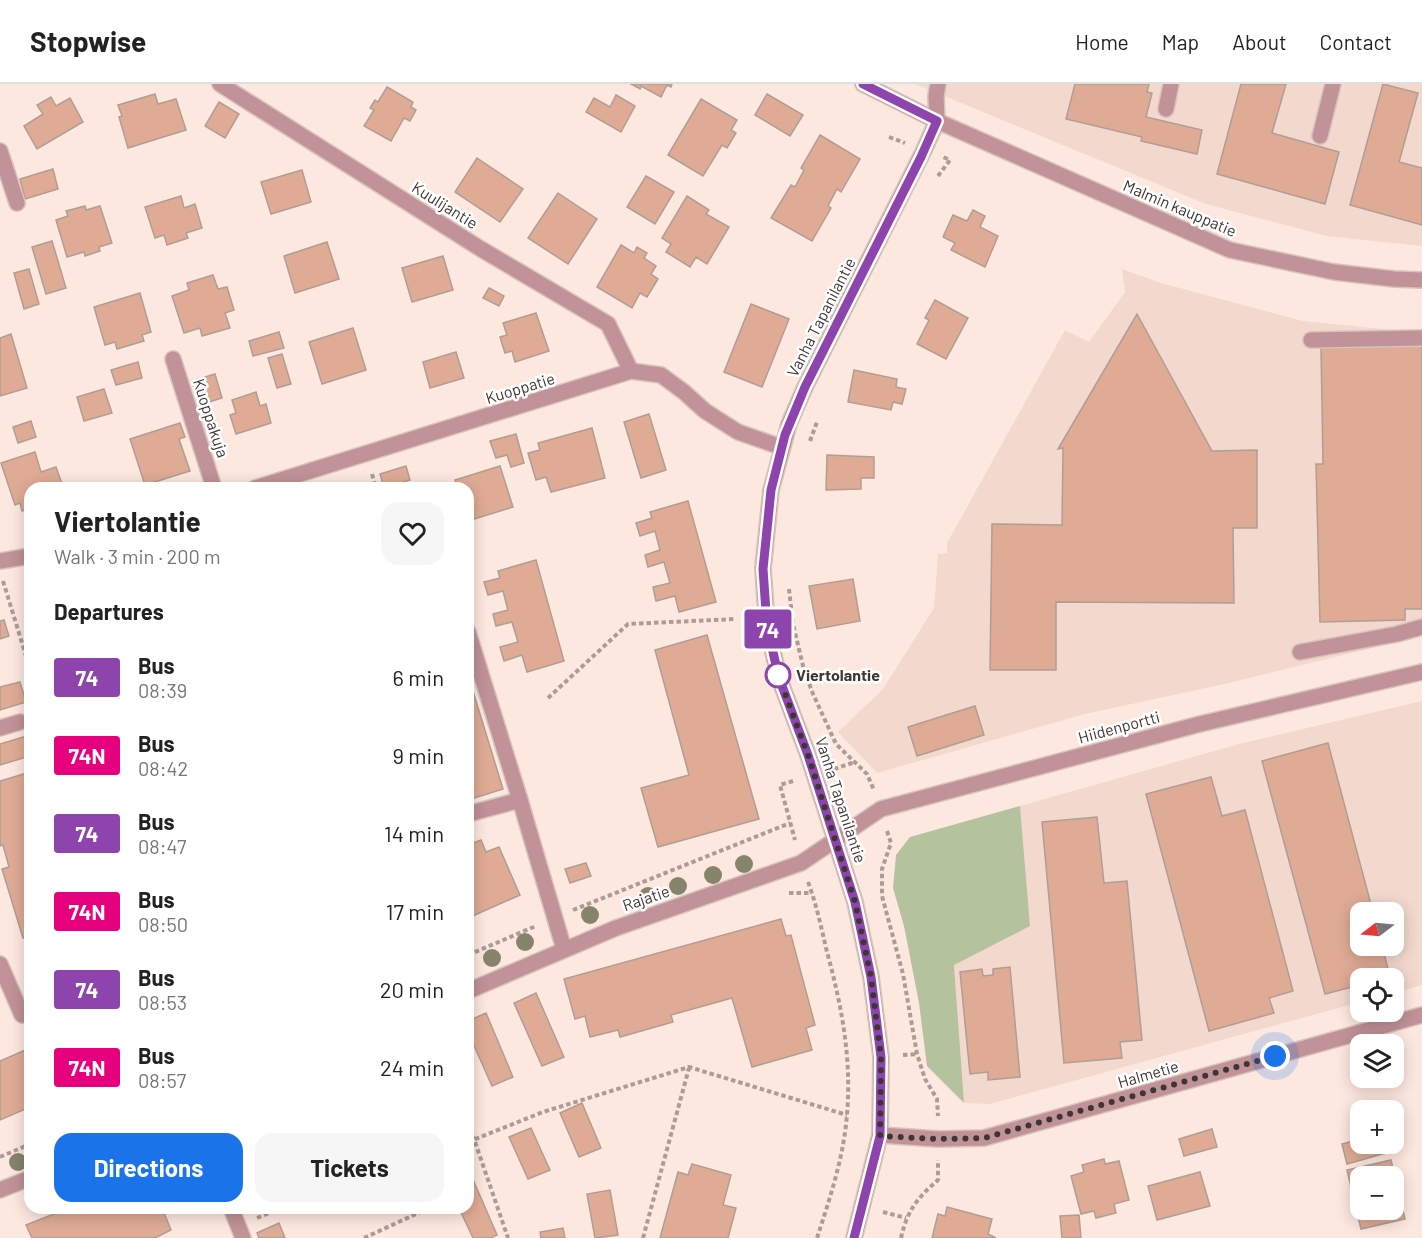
<!DOCTYPE html>
<meta charset="utf-8">
<style>
:root{--surface:#fff;--page:#f6f6f6;--text:#222;--muted:#767676;--line:#e0e0e0;--accent:#1a73e8}
body{margin:0;font-family:Barlow,sans-serif;background:var(--page);color:var(--text);height:100vh;display:flex;flex-direction:column;font-size:22px;white-space:nowrap}
*{box-sizing:border-box;margin:0}
p{font-size:20px;color:var(--muted)}
.icon{flex:none;width:33px;height:33px;fill:none;stroke:currentColor;stroke-width:2;stroke-linecap:round;stroke-linejoin:round}
.map{position:relative;flex:1;overflow:hidden}
.side{position:absolute;left:24px;top:398px;width:450px;height:732px;display:flex;flex-direction:column;background:var(--surface);border-radius:18px;box-shadow:0 3px 15px #0003}
.side>*{flex:none}
.badge{padding:0 12px;border-radius:4px;font-size:21px;line-height:39px}
.needle{width:39px;rotate:254deg}
.tools{position:absolute;left:1350px;top:818px;display:grid;gap:12px}
.tools a{display:grid;place-items:center;width:54px;height:54px;border-radius:12px;background:var(--surface);box-shadow:0 3px 15px #0003;font-size:30px}
.you{position:absolute;width:30px;height:30px;margin:-15px;border:4px solid #fff;border-radius:50%;background:#1a73e8;box-shadow:0 0 0 9px #1a73e833}
.map>.badge{position:absolute;translate:-50% -50%;box-shadow:0 0 0 3px #fff}
h2{padding:0 30px;font-size:22px;line-height:54px}
.round{display:grid;place-items:center;flex:none;width:63px;height:63px;border-radius:18px;background:var(--page)}
.headline{display:flex;align-items:center;justify-content:space-between;height:102px;padding:0 30px}
h1{font-size:28px;font-weight:700;line-height:45px}
.cta{display:flex;gap:12px;margin-top:auto;padding:12px 30px}
.cta a{flex:1;height:69px;border-radius:18px;background:var(--accent);color:#fff;font-size:24px;font-weight:700;line-height:69px;text-align:center}
.cta a+a{background:var(--page);color:var(--text)}
ul{padding:0;list-style:none}
li{display:flex;align-items:center;gap:18px;height:78px;padding:0 30px}
li div{flex:1}
li b{display:block;font-size:22px}
li em{font-style:normal}
li .badge{min-width:66px;font-weight:700;text-align:center}
header{display:flex;align-items:center;gap:36px;box-sizing:border-box;height:84px;padding:0 30px;background:var(--surface);border-bottom:2px solid var(--line)}
header strong{font-size:28px}
nav{display:flex;gap:33px;margin-inline-start:auto;font-size:21px}
.map>svg:first-child{display:block}
.built{fill:#f3d8ce;fill-rule:evenodd}
.green{fill:#b4c29e}
.building{fill:#dfab95;stroke:#b09d95;stroke-width:1.5;fill-rule:evenodd}
.lines{fill:none;stroke-linecap:round;stroke-linejoin:round}
.minor-casing{stroke:#d7c4bd;stroke-width:18}
.path{stroke:#ac9c97;stroke-width:4;stroke-dasharray:4.5 3;stroke-linecap:butt}
.minor{stroke:#c19298;stroke-width:15}
.tree{fill:#87846c}
.line-casing{stroke:#fff;stroke-width:14}
.line{stroke:#8e44ad;stroke-width:9}
.walk{stroke:#3e3633;stroke-width:6;stroke-dasharray:0 10.8}
.stop-dot{fill:#fff;stroke:#8e44ad;stroke-width:3}
.labels{text-anchor:middle;stroke-width:5;stroke-linejoin:round;paint-order:stroke}
.street-label{font-size:16px;fill:#3e3633;stroke:#fff}
.stop-label{font-size:16px;font-weight:bold;fill:#3e3633;stroke:#fff;text-anchor:start}
</style>
<header>
<strong>Stopwise</strong>
<nav><a>Home</a><a>Map</a><a>About</a><a>Contact</a></nav>
</header>
<div class="map">
<svg width="1422" height="1154" viewBox="0 0 1422 1154">
<rect width="100%" height="100%" fill="#fde8e0"/>
<!-- built -->
<g class="built">
<path d="M 915,0 L 1422,0 L 1422,162 L 1327,152 L 1206,120 Z"/>
<path d="M 1122,185 L 1161,199 L 1303,237 L 1402,247 L 1422,246 L 1422,552 L 1220,601 L 1085,630 L 877,689 L 838,648 L 883,605 L 934,524 L 938,470 L 947,469 L 947,459 L 1065,246 L 1089,258 L 1125,208 Z"/>
<path d="M 1422,617 L 1422,901 L 1394,909 L 1394,894 L 1360,894 L 1360,918 L 990,1020 L 964,1019 L 954,880 L 1030,842 L 1020,722 L 1239,660 ZM 1360,828 L 1394,828 L 1394,861 L 1360,861 Z"/>
</g>
<!-- green -->
<path class="green" d="M 1020,722 L 1030,842 L 954,881 L 964,1019 L 927,982 L 919,919 L 904,842 L 893,804 L 896,771 L 910,753 Z"/>
<!-- building -->
<g class="building">
<path d="M 631,0 L 672,0 L 671,3 L 667,1 L 661,13 L 641,2 L 640,5 Z"/>
<path d="M 1075,0 L 1149,0 L 1147,8 L 1152,9 L 1146,33 L 1202,46 L 1197,70 L 1141,57 L 1142,53 L 1066,35 Z"/>
<path d="M 1241,0 L 1286,0 L 1272,49 L 1339,68 L 1325,120 L 1217,90 Z"/>
<path d="M 1383,0 L 1418,9 L 1399,78 L 1422,84 L 1422,141 L 1350,121 Z"/>
<path d="M 387,3 L 413,18 L 411,23 L 416,26 L 410,37 L 404,34 L 391,57 L 364,42 L 374,26 L 370,24 L 375,16 L 378,18 Z"/>
<path d="M 155,10 L 158,20 L 176,15 L 186,46 L 128,64 L 119,33 L 122,32 L 118,21 Z"/>
<path d="M 767,10 L 803,31 L 790,52 L 755,31 Z"/>
<path d="M 616,11 L 635,22 L 621,48 L 586,28 L 594,14 L 610,23 Z"/>
<path d="M 51,13 L 56,22 L 70,14 L 83,38 L 37,65 L 24,42 L 43,30 L 37,21 Z"/>
<path d="M 701,15 L 737,36 L 731,46 L 736,49 L 727,64 L 722,61 L 703,92 L 668,71 Z"/>
<path d="M 219,18 L 239,30 L 225,54 L 205,42 Z"/>
<path d="M 820,51 L 860,75 L 841,108 L 837,105 L 828,122 L 831,124 L 812,157 L 771,134 L 791,101 L 795,103 L 804,86 L 801,84 Z"/>
<path d="M 477,74 L 523,105 L 500,138 L 455,108 Z"/>
<path d="M 53,85 L 58,105 L 25,115 L 20,95 Z"/>
<path d="M 302,86 L 311,118 L 271,130 L 261,98 Z"/>
<path d="M 646,92 L 674,108 L 655,140 L 627,123 Z"/>
<path d="M 558,109 L 597,135 L 568,180 L 528,154 Z"/>
<path d="M 181,112 L 184,124 L 195,120 L 202,144 L 186,149 L 188,154 L 167,161 L 164,151 L 155,154 L 145,123 Z"/>
<path d="M 687,112 L 709,126 L 706,130 L 729,143 L 707,180 L 696,173 L 690,183 L 666,168 L 671,160 L 662,154 Z"/>
<path d="M 85,122 L 86,126 L 100,122 L 112,159 L 99,163 L 100,167 L 85,172 L 84,168 L 67,173 L 56,136 L 68,132 L 66,127 Z"/>
<path d="M 973,126 L 985,132 L 980,143 L 998,152 L 985,183 L 951,166 L 955,159 L 943,153 L 953,131 L 967,137 Z"/>
<path d="M 52,157 L 66,204 L 46,210 L 32,163 Z"/>
<path d="M 327,158 L 339,195 L 295,209 L 284,172 Z"/>
<path d="M 621,161 L 634,169 L 637,163 L 647,169 L 644,174 L 656,182 L 651,190 L 658,195 L 647,213 L 640,209 L 632,224 L 597,203 Z"/>
<path d="M 443,172 L 453,206 L 412,218 L 402,184 Z"/>
<path d="M 29,185 L 39,220 L 24,225 L 14,189 Z"/>
<path d="M 213,191 L 218,205 L 227,203 L 234,226 L 225,229 L 230,244 L 202,252 L 200,244 L 184,249 L 172,212 L 189,206 L 187,199 Z"/>
<path d="M 489,204 L 504,212 L 499,222 L 483,214 Z"/>
<path d="M 140,209 L 151,248 L 142,251 L 144,257 L 117,265 L 115,258 L 105,261 L 94,223 Z"/>
<path d="M 935,216 L 968,234 L 946,275 L 917,260 L 929,236 L 925,234 Z"/>
<path d="M 751,220 L 789,235 L 762,303 L 724,288 Z"/>
<path d="M 536,229 L 549,267 L 515,278 L 512,267 L 505,269 L 500,253 L 507,251 L 503,239 Z"/>
<path d="M 1137,230 L 1212,367 L 1257,366 L 1257,444 L 1233,444 L 1234,519 L 1056,518 L 1056,586 L 990,586 L 992,440 L 1062,441 L 1063,364 L 1058,365 Z"/>
<path d="M 353,244 L 366,286 L 322,300 L 309,258 Z"/>
<path d="M 279,248 L 284,264 L 253,272 L 249,257 Z"/>
<path d="M 11,250 L 27,304 L 0,312 L 0,254 Z"/>
<path d="M 1422,262 L 1422,525 L 1405,525 L 1405,536 L 1320,538 L 1316,380 L 1323,380 L 1321,264 Z"/>
<path d="M 456,268 L 464,294 L 430,304 L 423,278 Z"/>
<path d="M 282,270 L 291,300 L 277,304 L 268,274 Z"/>
<path d="M 138,278 L 142,294 L 116,301 L 111,286 Z"/>
<path d="M 854,286 L 897,295 L 896,303 L 906,305 L 902,320 L 893,318 L 891,326 L 848,318 Z"/>
<path d="M 215,290 L 222,314 L 199,321 L 192,297 Z"/>
<path d="M 104,305 L 112,329 L 84,337 L 77,313 Z"/>
<path d="M 256,308 L 260,322 L 266,320 L 271,339 L 236,350 L 230,331 L 236,329 L 232,316 Z"/>
<path d="M 649,330 L 666,386 L 641,394 L 624,338 Z"/>
<path d="M 31,337 L 36,353 L 18,359 L 13,343 Z"/>
<path d="M 180,339 L 185,353 L 179,355 L 190,387 L 145,401 L 130,355 Z"/>
<path d="M 592,344 L 605,394 L 551,408 L 546,393 L 536,396 L 528,369 L 540,366 L 538,359 Z"/>
<path d="M 516,350 L 524,379 L 511,383 L 507,371 L 496,374 L 490,357 Z"/>
<path d="M 35,368 L 41,388 L 56,383 L 62,400 L 49,404 L 30,404 L 30,424 L 22,427 L 20,419 L 15,421 L 1,379 Z"/>
<path d="M 827,371 L 874,373 L 874,394 L 861,394 L 861,405 L 826,406 Z"/>
<path d="M 406,382 L 410,396 L 384,404 L 380,390 Z"/>
<path d="M 500,382 L 513,423 L 468,437 L 468,404 L 457,404 L 455,396 Z"/>
<path d="M 688,417 L 716,518 L 679,528 L 675,512 L 656,517 L 653,503 L 670,499 L 664,478 L 648,483 L 645,471 L 660,466 L 655,447 L 640,452 L 636,439 L 652,434 L 650,428 Z"/>
<path d="M 536,476 L 564,577 L 527,588 L 522,571 L 504,577 L 500,563 L 518,558 L 512,538 L 496,542 L 493,530 L 508,526 L 503,507 L 488,511 L 484,498 L 500,494 L 498,487 Z"/>
<path d="M 853,495 L 860,537 L 817,545 L 809,502 Z"/>
<path d="M 4,536 L 9,552 L 0,555 L 0,537 Z"/>
<path d="M 707,551 L 759,735 L 658,763 L 641,704 L 689,691 L 655,566 Z"/>
<path d="M 468,591 L 503,705 L 468,716 Z"/>
<path d="M 20,598 L 26,618 L 0,626 L 0,603 Z"/>
<path d="M 975,622 L 984,651 L 917,672 L 908,643 Z"/>
<path d="M 30,651 L 30,672 L 0,681 L 0,660 Z"/>
<path d="M 1328,659 L 1373,828 L 1360,828 L 1360,861 L 1382,861 L 1390,893 L 1360,894 L 1360,901 L 1325,910 L 1262,677 Z"/>
<path d="M 30,688 L 30,852 L 23,854 L 2,785 L 9,783 L 3,761 L 0,762 L 0,697 Z"/>
<path d="M 1211,693 L 1222,732 L 1245,726 L 1293,907 L 1269,914 L 1274,929 L 1209,947 L 1146,710 Z"/>
<path d="M 1097,733 L 1104,799 L 1127,797 L 1142,956 L 1120,958 L 1122,974 L 1064,979 L 1042,738 Z"/>
<path d="M 481,756 L 486,768 L 499,763 L 520,811 L 468,834 L 468,776 L 472,775 L 468,761 Z"/>
<path d="M 586,779 L 591,792 L 570,799 L 565,785 Z"/>
<path d="M 781,835 L 786,852 L 791,851 L 815,941 L 806,944 L 812,966 L 752,983 L 732,914 L 671,931 L 673,938 L 620,953 L 618,946 L 590,953 L 585,932 L 575,935 L 564,895 Z"/>
<path d="M 1010,883 L 1020,993 L 988,996 L 988,988 L 970,990 L 960,888 L 982,885 L 983,892 L 993,891 L 993,885 Z"/>
<path d="M 536,909 L 564,973 L 542,982 L 514,919 Z"/>
<path d="M 486,929 L 513,993 L 492,1002 L 468,948 L 468,937 Z"/>
<path d="M 30,964 L 30,1023 L 0,1036 L 0,977 Z"/>
<path d="M 582,1019 L 601,1064 L 579,1073 L 560,1029 Z"/>
<path d="M 531,1044 L 550,1086 L 528,1095 L 509,1053 Z"/>
<path d="M 1212,1045 L 1217,1063 L 1184,1072 L 1179,1055 Z"/>
<path d="M 1360,1055 L 1360,1059 L 1383,1059 L 1386,1069 L 1347,1080 L 1342,1060 Z"/>
<path d="M 1104,1075 L 1105,1080 L 1119,1077 L 1129,1116 L 1114,1120 L 1116,1129 L 1096,1134 L 1094,1127 L 1081,1130 L 1071,1092 L 1084,1088 L 1082,1081 Z"/>
<path d="M 1391,1076 L 1405,1135 L 1361,1145 L 1347,1086 ZM 1360,1092 L 1394,1092 L 1394,1125 L 1360,1125 Z"/>
<path d="M 692,1080 L 731,1091 L 723,1121 L 736,1124 L 728,1154 L 660,1154 L 678,1088 L 688,1091 Z"/>
<path d="M 468,1084 L 497,1151 L 491,1154 L 473,1154 L 459,1124 L 468,1124 Z"/>
<path d="M 1200,1088 L 1210,1122 L 1157,1136 L 1148,1102 Z"/>
<path d="M 610,1106 L 618,1151 L 595,1154 L 587,1110 Z"/>
<path d="M 947,1123 L 992,1135 L 988,1150 L 996,1154 L 932,1154 L 938,1130 L 945,1132 Z"/>
<path d="M 69,1124 L 162,1124 L 171,1146 L 155,1154 L 32,1154 L 26,1141 Z"/>
<path d="M 1079,1131 L 1081,1154 L 1062,1154 L 1060,1132 Z"/>
<path d="M 279,1139 L 285,1154 L 259,1154 L 257,1149 Z"/>
<path d="M 563,1144 L 565,1154 L 541,1154 L 540,1148 Z"/>
</g>
<g class="lines">
<!-- minor casing -->
<g class="minor-casing">
<g id="minor">
<path d="M 220,0 L 481,165 L 608,240 L 631,287"/>
<path d="M 863,0 L 937,37 L 1230,166 L 1334,188 L 1394,195 L 1422,196"/>
<path d="M 1166,25 L 1171,0"/>
<path d="M 1320,52 L 1333,0"/>
<path d="M 0,67 L 17,119"/>
<path d="M 1311,256 L 1422,254"/>
<path d="M 173,275 L 214,404"/>
<path d="M 255,404 L 631,287 L 661,291 L 684,308 L 705,327 L 738,348 L 781,363"/>
<path d="M 0,477 L 30,472"/>
<path d="M 468,548 L 520,716"/>
<path d="M 1300,568 L 1397,550 L 1422,543"/>
<path d="M 0,644 L 20,638"/>
<path d="M 468,730 L 520,716 L 564,865"/>
<path d="M 0,880 L 22,931"/>
<path d="M 468,907 L 616,844 L 801,779 L 881,725 L 1200,640 L 1422,588"/>
<path d="M 880,1051 L 938,1055 L 984,1054 L 1422,931"/>
<path d="M 0,1106 L 30,1094"/>
<path d="M 231,1124 L 243,1154"/>
<path d="M 854,1154 L 880,1051 L 881,973 L 871,893 L 855,818 L 808,671 L 779,594 L 767,542 L 763,485 L 771,406 L 789,340 L 805,303 L 924,66 L 937,37 L 936,12 L 938,0"/>
</g>
</g>
<!-- path -->
<g class="path">
<path d="M 889,53 L 905,59"/>
<path d="M 938,92 L 950,76 L 943,73"/>
<path d="M 810,357 L 817,338"/>
<path d="M 372,390 L 376,404"/>
<path d="M 3,497 L 30,585"/>
<path d="M 789,505 L 793,540 L 804,586 L 813,610 L 836,660 L 867,690 L 874,706"/>
<path d="M 548,614 L 628,540 L 735,535"/>
<path d="M 834,685 L 855,678"/>
<path d="M 793,697 L 780,701 L 795,756"/>
<path d="M 887,747 L 891,759 L 882,785 L 882,812 L 903,890 L 917,970 L 925,995 L 937,1015 L 938,1032"/>
<path d="M 808,798 C 816,819 821,842 826,864 C 841,919 852,973 847,1030 C 844,1072 830,1114 817,1154"/>
<path d="M 789,809 L 812,809"/>
<path d="M 573,826 L 790,739"/>
<path d="M 468,871 L 536,842"/>
<path d="M 903,971 L 917,970"/>
<path d="M 468,1045 L 474,1055 L 508,1154"/>
<path d="M 468,1058 L 543,1028 L 689,983 L 847,1031"/>
<path d="M 0,1073 L 30,1060"/>
<path d="M 883,1128 L 906,1134"/>
<path d="M 257,1134 L 281,1124"/>
<path d="M 364,1154 L 429,1124"/>
<path d="M 643,1154 L 689,984"/>
<path d="M 901,1154 C 907,1127 917,1114 938,1096 L 938,1076"/>
</g>
<!-- minor -->
<use href="#minor" class="minor"/>
</g>
<!-- trees -->
<g class="tree">
<circle cx="744" cy="780" r="9"/>
<circle cx="713" cy="791" r="9"/>
<circle cx="678" cy="802" r="9"/>
<circle cx="648" cy="812" r="9"/>
<circle cx="590" cy="831" r="9"/>
<circle cx="525" cy="858" r="9"/>
<circle cx="492" cy="874" r="9"/>
<circle cx="18" cy="1078" r="9"/>
</g>
<g class="lines">
<!-- line casing -->
<g class="line-casing">
<path id="line" d="M 854,1154 L 880,1052 L 881,973 L 871,893 L 855,818 L 808,671 L 779,594 L 767,542 L 763,485 L 771,406 L 785,351 L 805,303 L 921,73 L 937,37 L 863,0"/>
</g>
<!-- line -->
<use href="#line" class="line"/>
<!-- walk -->
<path class="walk" d="M 778,591 L 808,671 L 855,818 L 871,893 L 881,973 L 880,1052 L 938,1055 L 984,1054 L 1275,972"/>
</g>
<!-- markers -->
<circle class="stop-dot" cx="778" cy="591" r="12"/>
<g class="labels">
<!-- street labels -->
<g class="street-label">
<text transform="translate(445 121) rotate(32)" y="6">Kuulijantie</text>
<text transform="translate(1180 124) rotate(23)" y="6">Malmin kauppatie</text>
<text transform="translate(821 233) rotate(-63)" y="6">Vanha Tapanilantie</text>
<text transform="translate(520 304) rotate(-17)" y="6">Kuoppatie</text>
<text transform="translate(211 334) rotate(72)" y="6">Kuoppakuja</text>
<text transform="translate(1119 643) rotate(-15)" y="6">Hiidenportti</text>
<text transform="translate(841 716) rotate(72)" y="6">Vanha Tapanilantie</text>
<text transform="translate(646 814) rotate(-19)" y="6">Rajatie</text>
<text transform="translate(1148 990) rotate(-16)" y="6">Halmetie</text>
</g>
<!-- stop labels -->
<g class="stop-label">
<text x="796" y="597">Viertolantie</text>
</g>
</g>
</svg>
<div class="tools">
<a><svg class="needle" viewBox="-14 -14 28 28"><path d="M0-13l5 13h-10z" fill="#e53935"/><path d="M0 13l5-13h-10z" fill="#767676"/></svg></a>
<a><svg class="icon" aria-label="locate" viewBox="0 0 24 24"><circle cx="12" cy="12" r="6"/><path d="M12 2v4M12 18v4M2 12h4M18 12h4"/></svg></a>
<a><svg class="icon" aria-label="layers" viewBox="0 0 24 24"><path d="M12 4l9 5-9 5-9-5zM3 14l9 5 9-5"/></svg></a>
<a>+</a>
<a>−</a>
</div>
<div class="you" style="left:1275px;top:972px"></div>
<b class="badge" style="left:768px;top:545px;background:#8e44ad;color:#fff">74</b>
<section class="side">
<div class="headline"><div><h1>Viertolantie</h1><p>Walk · 3 min · 200 m</p></div><a class="round"><svg class="icon" aria-label="heart" viewBox="0 0 24 24"><path d="M12 20l-8-8c-3-5 5-10 8-4 3-6 11-1 8 4z"/></svg></a></div>
<h2>Departures</h2>
<ul>
<li><span class="badge" style="background:#8e44ad;color:#fff">74</span><div><b>Bus</b><p>08:39</p></div><em>6 min</em></li>
<li><span class="badge" style="background:#e6007e;color:#fff">74N</span><div><b>Bus</b><p>08:42</p></div><em>9 min</em></li>
<li><span class="badge" style="background:#8e44ad;color:#fff">74</span><div><b>Bus</b><p>08:47</p></div><em>14 min</em></li>
<li><span class="badge" style="background:#e6007e;color:#fff">74N</span><div><b>Bus</b><p>08:50</p></div><em>17 min</em></li>
<li><span class="badge" style="background:#8e44ad;color:#fff">74</span><div><b>Bus</b><p>08:53</p></div><em>20 min</em></li>
<li><span class="badge" style="background:#e6007e;color:#fff">74N</span><div><b>Bus</b><p>08:57</p></div><em>24 min</em></li>
</ul>
<div class="cta"><a>Directions</a><a>Tickets</a></div>
</section>
</div>
